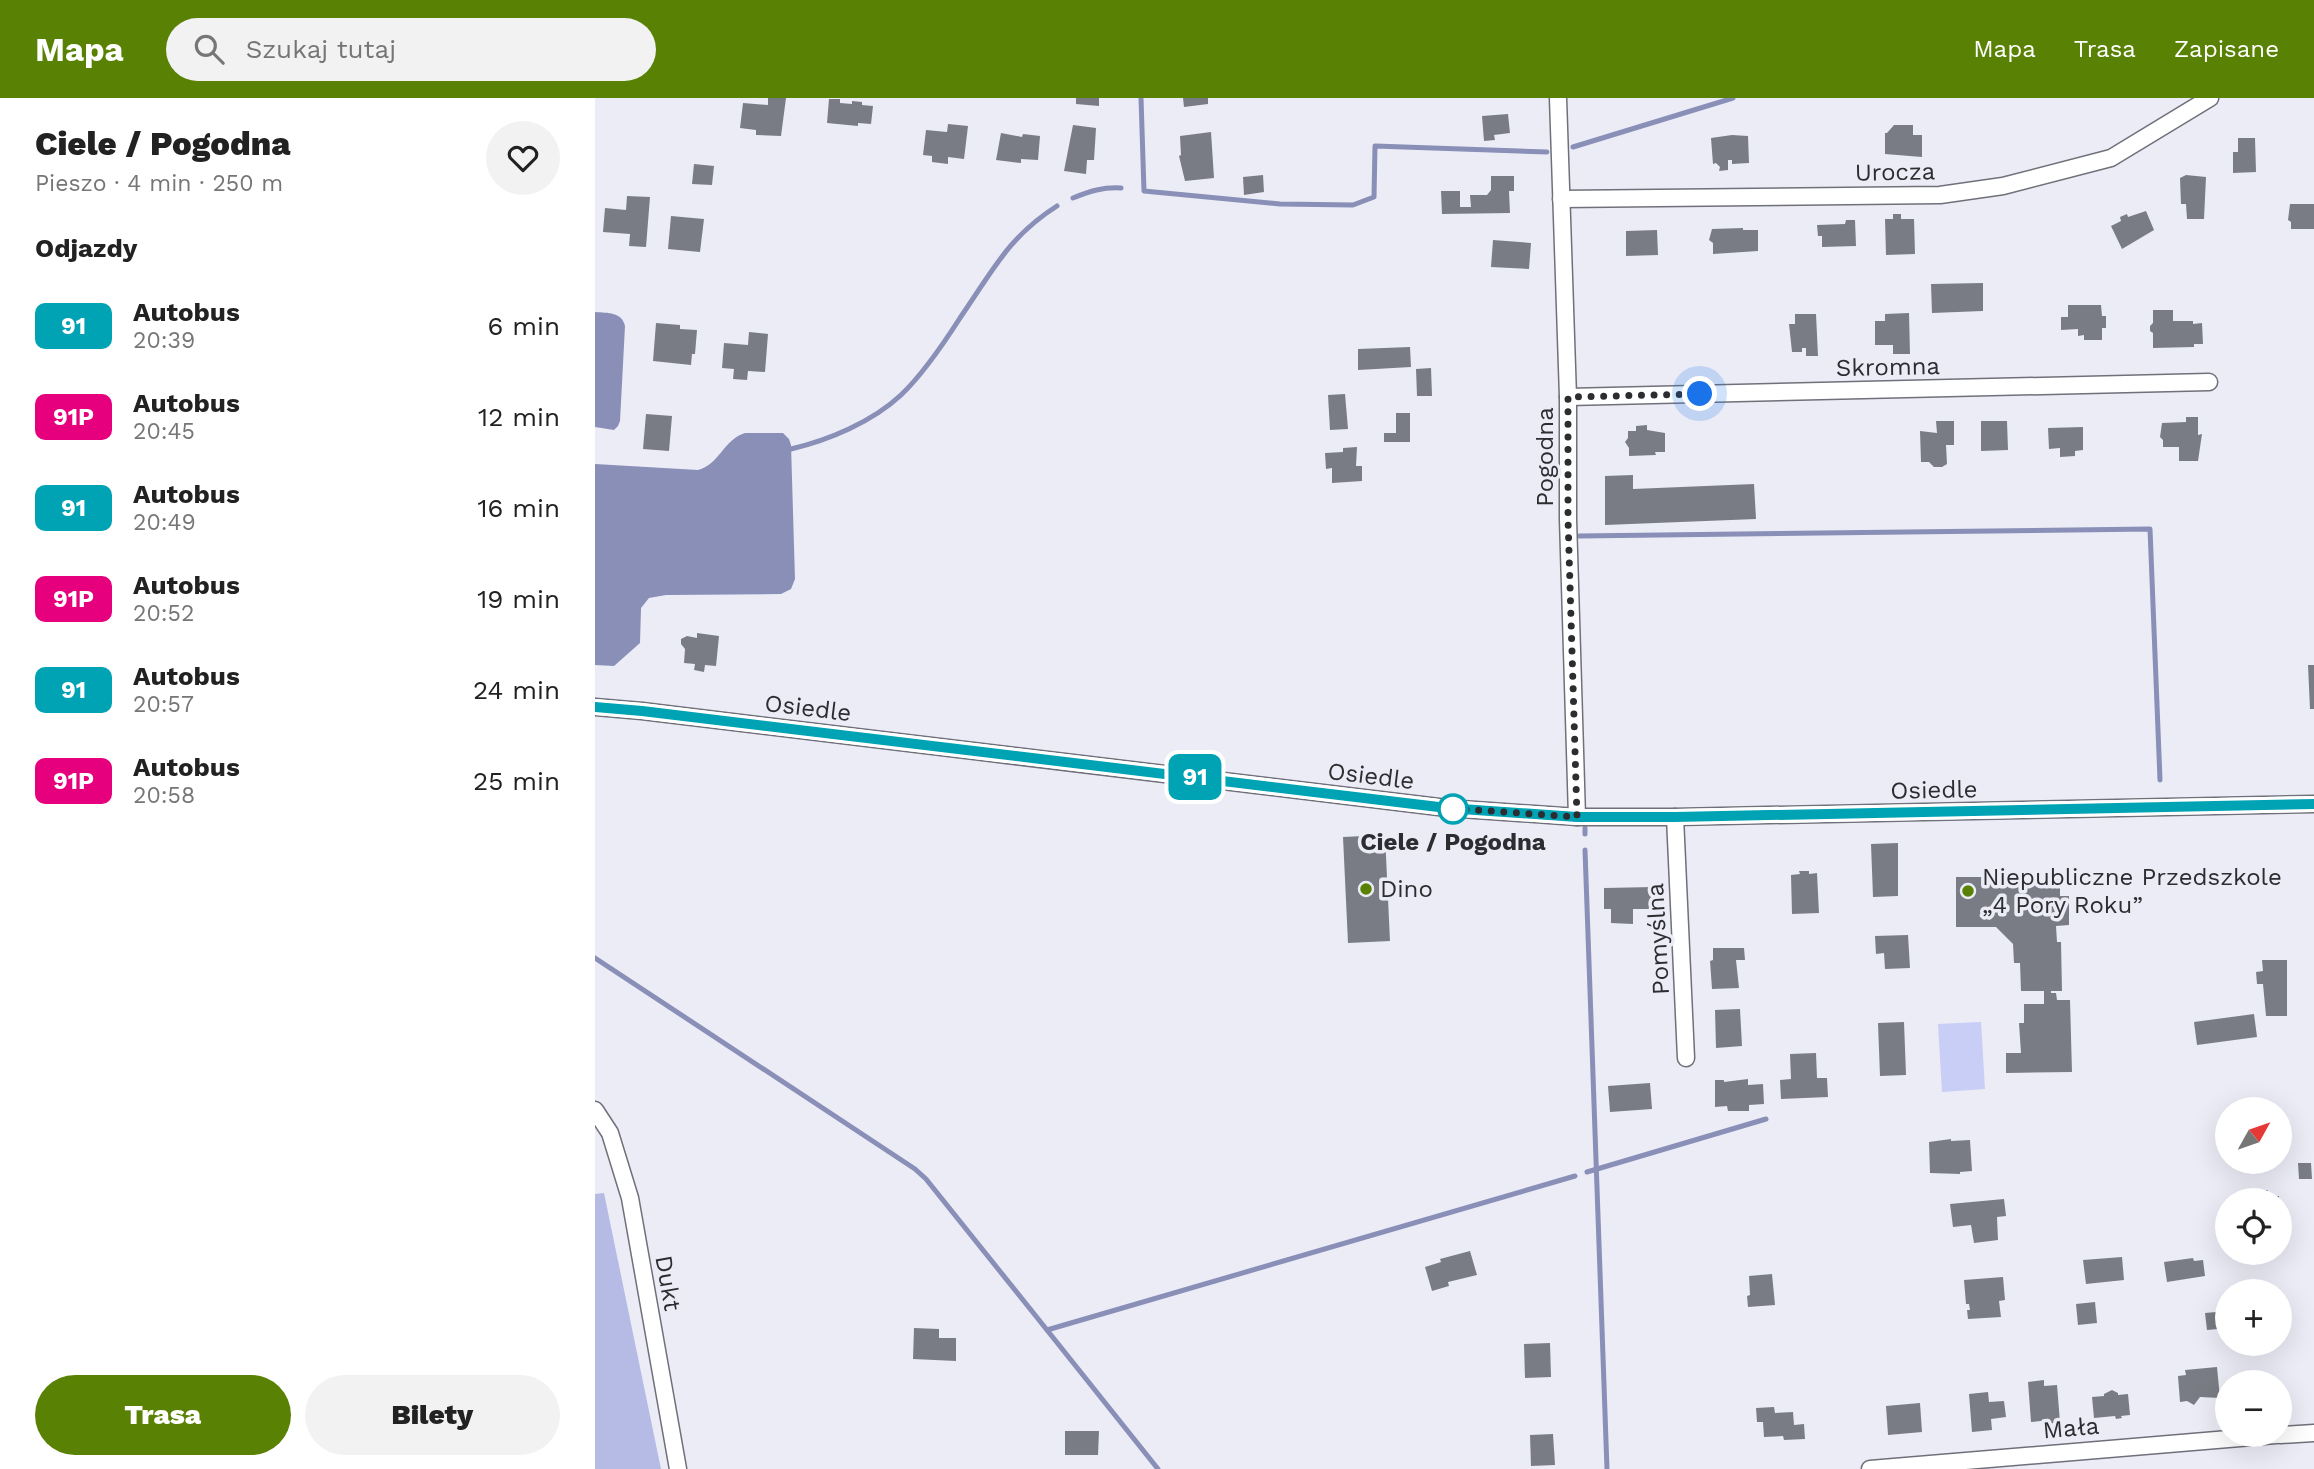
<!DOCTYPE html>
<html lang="pl">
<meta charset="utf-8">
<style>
:root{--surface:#fff;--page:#f2f2f2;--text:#222;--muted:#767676;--accent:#598205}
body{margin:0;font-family:"Work Sans",sans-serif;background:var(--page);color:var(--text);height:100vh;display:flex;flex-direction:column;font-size:26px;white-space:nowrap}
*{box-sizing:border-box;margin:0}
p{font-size:23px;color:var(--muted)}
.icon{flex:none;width:38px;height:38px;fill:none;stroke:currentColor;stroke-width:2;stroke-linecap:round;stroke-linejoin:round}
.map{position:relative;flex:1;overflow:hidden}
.sheet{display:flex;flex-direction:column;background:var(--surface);width:595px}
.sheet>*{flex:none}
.badge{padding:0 14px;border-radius:10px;font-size:24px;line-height:46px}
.needle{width:46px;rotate:50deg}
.fabs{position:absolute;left:1620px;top:999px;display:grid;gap:14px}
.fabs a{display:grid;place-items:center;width:77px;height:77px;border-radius:50%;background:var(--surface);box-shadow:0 7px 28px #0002;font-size:35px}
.you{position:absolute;width:35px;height:35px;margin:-18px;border:5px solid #fff;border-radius:50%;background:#1a73e8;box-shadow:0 0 0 10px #1a73e833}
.map>.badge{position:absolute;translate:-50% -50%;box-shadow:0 0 0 4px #fff}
h2{padding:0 35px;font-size:26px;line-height:63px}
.round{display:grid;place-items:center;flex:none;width:74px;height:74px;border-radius:37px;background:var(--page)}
.head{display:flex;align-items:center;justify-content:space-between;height:119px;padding:0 35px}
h1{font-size:33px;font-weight:800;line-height:52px}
.primary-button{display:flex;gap:14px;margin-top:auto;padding:14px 35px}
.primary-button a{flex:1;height:80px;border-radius:42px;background:var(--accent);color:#fff;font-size:28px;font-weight:800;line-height:80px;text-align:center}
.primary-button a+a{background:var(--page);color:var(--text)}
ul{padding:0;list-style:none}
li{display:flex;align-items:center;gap:21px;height:91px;padding:0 35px}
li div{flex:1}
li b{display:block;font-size:26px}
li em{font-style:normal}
li .badge{min-width:77px;font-weight:700;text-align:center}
header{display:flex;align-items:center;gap:42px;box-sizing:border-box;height:98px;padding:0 35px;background:var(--accent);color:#fff}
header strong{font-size:33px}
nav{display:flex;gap:38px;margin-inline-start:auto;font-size:24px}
.search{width:490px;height:63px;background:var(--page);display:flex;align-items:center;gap:18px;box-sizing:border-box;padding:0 24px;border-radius:38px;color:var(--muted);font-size:26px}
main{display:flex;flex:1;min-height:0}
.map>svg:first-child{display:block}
.green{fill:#c8cef5}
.forest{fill:#b5bbe5}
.water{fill:#898fb7}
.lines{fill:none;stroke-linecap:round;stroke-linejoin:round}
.stream{stroke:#898fb7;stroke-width:5}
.building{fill:#7a7c85}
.minor-casing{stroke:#6f7079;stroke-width:19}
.minor{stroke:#fff;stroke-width:16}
.line-casing{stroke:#fff;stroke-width:16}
.line{stroke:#00a3b4;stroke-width:10}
.walk{stroke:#2c2d30;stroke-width:7;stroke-dasharray:0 12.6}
.stop-dot{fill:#fff;stroke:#00a3b4;stroke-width:3.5}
.poi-dot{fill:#598205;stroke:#ebecf6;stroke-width:2.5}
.labels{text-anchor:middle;stroke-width:7;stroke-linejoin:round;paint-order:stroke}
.street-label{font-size:24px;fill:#2c2d30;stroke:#ebecf6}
.stop-label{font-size:24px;font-weight:bold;fill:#2c2d30;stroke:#ebecf6}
.poi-label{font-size:24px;fill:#2c2d30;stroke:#ebecf6;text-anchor:start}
</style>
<header>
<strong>Mapa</strong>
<div class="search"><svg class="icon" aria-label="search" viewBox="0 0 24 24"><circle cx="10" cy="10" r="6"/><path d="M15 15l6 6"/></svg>Szukaj tutaj</div>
<nav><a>Mapa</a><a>Trasa</a><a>Zapisane</a></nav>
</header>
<main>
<section class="sheet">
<div class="head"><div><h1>Ciele / Pogodna</h1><p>Pieszo · 4 min · 250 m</p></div><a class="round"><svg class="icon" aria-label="heart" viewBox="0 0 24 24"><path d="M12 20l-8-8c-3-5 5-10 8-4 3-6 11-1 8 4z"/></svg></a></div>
<h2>Odjazdy</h2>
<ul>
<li><span class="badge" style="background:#00a3b4;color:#fff">91</span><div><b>Autobus</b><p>20:39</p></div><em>6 min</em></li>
<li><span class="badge" style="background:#e6007e;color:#fff">91P</span><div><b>Autobus</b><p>20:45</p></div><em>12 min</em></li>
<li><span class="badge" style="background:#00a3b4;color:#fff">91</span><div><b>Autobus</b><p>20:49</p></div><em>16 min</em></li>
<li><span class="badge" style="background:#e6007e;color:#fff">91P</span><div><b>Autobus</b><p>20:52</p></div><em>19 min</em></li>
<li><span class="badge" style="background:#00a3b4;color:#fff">91</span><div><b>Autobus</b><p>20:57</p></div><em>24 min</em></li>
<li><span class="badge" style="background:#e6007e;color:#fff">91P</span><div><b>Autobus</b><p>20:58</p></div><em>25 min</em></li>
</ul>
<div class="primary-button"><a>Trasa</a><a>Bilety</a></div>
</section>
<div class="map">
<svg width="1719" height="1371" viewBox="0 0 1719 1371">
<rect width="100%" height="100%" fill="#ebecf6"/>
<!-- green -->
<path class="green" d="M 1386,924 L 1390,991 L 1347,994 L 1343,926 Z"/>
<!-- forest -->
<path class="forest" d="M 9,1095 L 66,1371 L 0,1371 L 0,1096 Z"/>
<!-- water -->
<g class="water">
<path d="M 0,214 C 13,215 27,214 30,228 L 25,323 L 23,328 L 19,332 L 0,329 Z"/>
<path d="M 150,335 L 188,335 L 194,341 L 196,347 L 200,481 L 196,491 L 186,496 L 71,497 L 54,500 L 46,510 L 45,545 L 19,568 L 0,567 L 0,366 L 103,372 C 125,366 128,342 150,335 Z"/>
</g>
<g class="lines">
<!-- stream -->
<g class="stream">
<path d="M 546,0 L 549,93 L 685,106 L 758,107 L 779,99 L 780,48 L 952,54"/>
<path d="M 978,49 L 1138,0"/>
<path d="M 478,100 C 495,93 508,89 526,90"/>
<path d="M 196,351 C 234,342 277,324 306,297 C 327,277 349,245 365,220 C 397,174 413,139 462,108"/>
<path d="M 984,438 L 1555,431 L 1565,682"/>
<path d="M 990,730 L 990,736"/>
<path d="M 990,752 L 1012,1371"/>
<path d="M 0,860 L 320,1071 L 331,1081 L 452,1232 L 980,1078"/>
<path d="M 992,1074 L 1171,1021"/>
<path d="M 452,1232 L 563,1371"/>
</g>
</g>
<!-- building -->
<g class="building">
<path d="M 173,0 L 191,0 L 186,38 L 161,37 L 161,32 L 145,30 L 148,5 L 173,7 Z"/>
<path d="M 481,0 L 504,0 L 504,8 L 481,6 Z"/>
<path d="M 588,0 L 613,0 L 613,6 L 589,9 Z"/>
<path d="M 234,1 L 245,1 L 245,5 L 257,6 L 257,3 L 267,4 L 267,7 L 278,8 L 276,26 L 263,25 L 263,28 L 232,25 Z"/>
<path d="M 913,16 L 915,35 L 899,37 L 900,42 L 889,43 L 887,18 Z"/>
<path d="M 353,26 L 373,28 L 369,61 L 353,59 L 353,66 L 337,64 L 337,58 L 328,57 L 331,32 L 352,34 Z"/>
<path d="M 478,27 L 501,30 L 499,62 L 492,62 L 491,76 L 469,73 Z"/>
<path d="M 1299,27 L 1318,27 L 1318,37 L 1327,37 L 1327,59 L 1290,56 L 1290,35 L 1292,35 Z"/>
<path d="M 616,34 L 619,80 L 590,83 L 584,58 L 586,57 L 585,38 Z"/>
<path d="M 406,35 L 427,39 L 428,36 L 445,38 L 443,62 L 426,61 L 426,65 L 401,62 Z"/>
<path d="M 1137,37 L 1153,38 L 1154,65 L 1137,66 L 1137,62 L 1133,62 L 1133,72 L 1124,73 L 1125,69 L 1121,65 L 1118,66 L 1116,40 Z"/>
<path d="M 1643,40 L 1660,40 L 1661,74 L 1638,75 L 1638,54 L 1643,54 Z"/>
<path d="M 99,66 L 119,68 L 117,87 L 97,86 Z"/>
<path d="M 668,77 L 669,94 L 649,97 L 648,79 Z"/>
<path d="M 1591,77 L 1611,79 L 1609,121 L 1592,121 L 1591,106 L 1586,106 L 1585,80 Z"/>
<path d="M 896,78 L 919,78 L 919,93 L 914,93 L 915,115 L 847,116 L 846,93 L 865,93 L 865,109 L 876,109 L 875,97 L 892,97 L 896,92 Z"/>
<path d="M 32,98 L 55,99 L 51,149 L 34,148 L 35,136 L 8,134 L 10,110 L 31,112 Z"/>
<path d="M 1695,106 L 1719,106 L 1719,131 L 1696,131 L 1696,124 L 1693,122 Z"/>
<path d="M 1551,113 L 1559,132 L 1527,151 L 1516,128 L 1526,123 L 1525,119 L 1532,116 L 1533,119 Z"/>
<path d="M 1298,116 L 1306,116 L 1306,121 L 1319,121 L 1320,156 L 1291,157 L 1290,121 L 1298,121 Z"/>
<path d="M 76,118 L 109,121 L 105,154 L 73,151 Z"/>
<path d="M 1251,122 L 1260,122 L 1261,148 L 1227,149 L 1227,138 L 1223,138 L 1222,127 L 1250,126 Z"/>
<path d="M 1148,130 L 1148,132 L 1163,132 L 1163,153 L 1118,156 L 1118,145 L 1114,142 L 1117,131 Z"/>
<path d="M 1062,132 L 1063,157 L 1031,158 L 1031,133 Z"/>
<path d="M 898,142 L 936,145 L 934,171 L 896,169 Z"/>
<path d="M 1388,185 L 1388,213 L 1337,215 L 1336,186 Z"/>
<path d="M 1473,207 L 1506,207 L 1507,218 L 1511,218 L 1511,230 L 1507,230 L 1507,242 L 1489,242 L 1489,237 L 1483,238 L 1483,231 L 1466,232 L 1466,219 L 1473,219 Z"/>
<path d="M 1558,212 L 1578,212 L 1578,223 L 1598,223 L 1598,226 L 1607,225 L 1608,246 L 1599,246 L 1599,249 L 1558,250 L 1558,235 L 1555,233 L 1555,228 L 1558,225 Z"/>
<path d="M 1314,215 L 1315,256 L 1298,256 L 1298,247 L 1280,247 L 1280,223 L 1290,223 L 1290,216 Z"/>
<path d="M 1200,216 L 1221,216 L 1223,258 L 1211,258 L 1211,250 L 1207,250 L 1207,254 L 1197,254 L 1194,226 L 1200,226 Z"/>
<path d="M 61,225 L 85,227 L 85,231 L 102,232 L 100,256 L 97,256 L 96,267 L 58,263 Z"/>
<path d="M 154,234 L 173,236 L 170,274 L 153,273 L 152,282 L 138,281 L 139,271 L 127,270 L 129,245 L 153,247 Z"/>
<path d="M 815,249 L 816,269 L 763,272 L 763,251 Z"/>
<path d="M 836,270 L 837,298 L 822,298 L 821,271 Z"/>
<path d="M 750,296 L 753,331 L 735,332 L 733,297 Z"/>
<path d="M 801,315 L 815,315 L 815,344 L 789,344 L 789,335 L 801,335 Z"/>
<path d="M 51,316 L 77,318 L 74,353 L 48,351 Z"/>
<path d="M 1591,319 L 1603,319 L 1603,337 L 1607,336 L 1603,363 L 1584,363 L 1584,349 L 1568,349 L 1568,342 L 1565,339 L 1567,325 L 1591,324 Z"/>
<path d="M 1341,323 L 1359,323 L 1359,347 L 1351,347 L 1352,366 L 1347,369 L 1339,369 L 1334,364 L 1326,364 L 1325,333 L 1342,335 Z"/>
<path d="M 1386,323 L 1412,323 L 1413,352 L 1386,353 Z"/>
<path d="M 1052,327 L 1052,332 L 1070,335 L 1070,354 L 1060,354 L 1061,357 L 1034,358 L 1034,350 L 1030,344 L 1033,340 L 1033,333 L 1041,333 L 1041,328 Z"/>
<path d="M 1488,329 L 1488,352 L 1480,353 L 1480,358 L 1465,359 L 1465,350 L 1454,351 L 1453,330 Z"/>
<path d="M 762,349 L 761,368 L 767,368 L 767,383 L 737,385 L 737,370 L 731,371 L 730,355 L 748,354 L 748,350 Z"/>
<path d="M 1038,377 L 1038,391 L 1159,386 L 1161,421 L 1010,427 L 1010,378 Z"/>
<path d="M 102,535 L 124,538 L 121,568 L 110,567 L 109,574 L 99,572 L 100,566 L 89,565 L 90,551 L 86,546 L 86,541 L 92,538 L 102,540 Z"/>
<path d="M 1713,567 L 1719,567 L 1719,611 L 1715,611 Z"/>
<path d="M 790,737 L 795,843 L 753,845 L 748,739 Z"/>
<path d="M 1303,745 L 1303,798 L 1278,799 L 1276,746 Z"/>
<path d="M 1204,773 L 1214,773 L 1214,776 L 1222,775 L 1224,815 L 1197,816 L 1196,777 L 1205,776 Z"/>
<path d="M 1361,779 L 1425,779 L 1425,782 L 1465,781 L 1465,798 L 1474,798 L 1474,827 L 1461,828 L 1462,844 L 1466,844 L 1467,893 L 1456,893 L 1456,895 L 1461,895 L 1462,902 L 1475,902 L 1477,974 L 1411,975 L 1411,955 L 1426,955 L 1424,925 L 1429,925 L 1429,906 L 1449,906 L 1449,893 L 1426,893 L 1425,865 L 1419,865 L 1418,846 L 1401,829 L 1361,829 Z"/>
<path d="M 1059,789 L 1058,811 L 1038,811 L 1038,826 L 1016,825 L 1016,811 L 1009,811 L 1009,790 Z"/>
<path d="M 1313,837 L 1315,870 L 1290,871 L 1289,855 L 1281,856 L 1280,838 Z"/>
<path d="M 1118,850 L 1149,850 L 1150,862 L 1141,862 L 1144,890 L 1117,891 L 1115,863 L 1118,862 Z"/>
<path d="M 1667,862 L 1692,862 L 1692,918 L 1671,918 L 1668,886 L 1662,886 L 1661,874 L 1668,873 Z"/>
<path d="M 1145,911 L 1147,948 L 1121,950 L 1120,912 Z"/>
<path d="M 1659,916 L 1662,939 L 1602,947 L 1599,924 Z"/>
<path d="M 1309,924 L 1311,977 L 1285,978 L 1283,925 Z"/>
<path d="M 1221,955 L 1222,980 L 1232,980 L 1233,999 L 1186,1001 L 1185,982 L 1196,981 L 1195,956 Z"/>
<path d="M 1153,981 L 1153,987 L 1168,986 L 1169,1006 L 1154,1007 L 1154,1013 L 1133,1013 L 1132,1008 L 1120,1009 L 1120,982 L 1129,982 L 1129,984 Z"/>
<path d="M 1055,985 L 1057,1011 L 1015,1014 L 1013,988 Z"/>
<path d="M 1356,1041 L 1356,1043 L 1375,1042 L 1377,1073 L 1365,1074 L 1365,1076 L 1335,1075 L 1334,1044 Z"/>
<path d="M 1703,1065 L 1716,1065 L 1717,1081 L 1704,1081 Z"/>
<path d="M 1662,1092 L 1673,1092 L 1673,1099 L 1684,1098 L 1684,1102 L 1646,1102 L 1646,1100 L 1662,1099 Z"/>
<path d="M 1409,1101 L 1411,1118 L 1402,1119 L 1403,1142 L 1379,1145 L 1376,1127 L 1358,1129 L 1355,1106 Z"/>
<path d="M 875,1153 L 882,1177 L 853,1184 L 854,1188 L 837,1193 L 830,1169 L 846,1164 L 845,1161 Z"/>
<path d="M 1527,1159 L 1529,1182 L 1491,1186 L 1488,1162 Z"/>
<path d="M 1598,1160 L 1599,1163 L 1608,1162 L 1610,1178 L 1572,1184 L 1569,1164 Z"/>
<path d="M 1177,1176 L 1180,1207 L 1153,1209 L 1152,1198 L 1155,1197 L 1154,1178 Z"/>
<path d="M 1408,1179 L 1410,1202 L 1404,1203 L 1406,1219 L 1373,1221 L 1372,1212 L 1375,1212 L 1374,1206 L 1371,1206 L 1369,1182 Z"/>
<path d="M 1500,1204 L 1502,1225 L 1483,1227 L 1481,1206 Z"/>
<path d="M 1621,1214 L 1623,1231 L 1612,1232 L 1610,1215 Z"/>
<path d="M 319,1230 L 344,1231 L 344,1240 L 361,1240 L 361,1263 L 318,1261 Z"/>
<path d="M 955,1245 L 956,1279 L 930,1280 L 929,1246 Z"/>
<path d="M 1622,1269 L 1625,1300 L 1605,1299 L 1599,1307 L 1592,1303 L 1585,1304 L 1583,1278 L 1591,1277 L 1590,1272 Z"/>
<path d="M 1449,1282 L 1449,1288 L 1462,1287 L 1465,1324 L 1454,1326 L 1454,1322 L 1436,1324 L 1433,1284 Z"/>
<path d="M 1517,1292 L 1523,1295 L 1523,1297 L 1533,1296 L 1535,1317 L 1526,1318 L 1527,1320 L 1521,1321 L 1520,1318 L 1499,1320 L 1497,1299 L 1509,1298 L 1509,1296 Z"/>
<path d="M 1393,1294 L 1394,1304 L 1409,1303 L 1411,1319 L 1396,1321 L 1397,1332 L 1377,1334 L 1374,1296 Z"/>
<path d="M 1325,1305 L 1327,1334 L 1293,1337 L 1291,1308 Z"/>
<path d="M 1179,1309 L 1180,1315 L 1198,1314 L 1199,1327 L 1209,1326 L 1210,1341 L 1189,1342 L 1188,1338 L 1169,1339 L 1168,1324 L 1162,1324 L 1161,1310 Z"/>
<path d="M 470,1333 L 504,1333 L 503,1357 L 470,1357 Z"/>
<path d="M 958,1336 L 960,1367 L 936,1368 L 935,1337 Z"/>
</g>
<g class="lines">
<!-- minor casing -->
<g class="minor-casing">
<g id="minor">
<path d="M 963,0 L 973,299 L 973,421 L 982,719"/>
<path d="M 966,101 L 1345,97 L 1408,88 L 1516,60 L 1615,0"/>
<path d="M 973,299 L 1614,284"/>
<path d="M 0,609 L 47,613 L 852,710 L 982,719 L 1080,719 L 1719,706"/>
<path d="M 1080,719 L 1091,960"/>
<path d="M 0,1012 L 15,1035 L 35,1100 L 83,1371"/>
<path d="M 1685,1337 L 1719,1335"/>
<path d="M 1275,1371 L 1681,1337"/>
</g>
</g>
<!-- minor -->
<use href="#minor" class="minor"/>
</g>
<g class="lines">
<!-- line casing -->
<g class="line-casing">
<path id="line" d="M 0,609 L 47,613 L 852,710 L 982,719 L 1080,719 L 1719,706"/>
</g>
<!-- line -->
<use href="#line" class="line"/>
<!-- walk -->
<path class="walk" d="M 858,711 L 852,710 L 982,719 L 973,421 L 973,299 L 1105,296"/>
</g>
<!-- markers -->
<circle class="stop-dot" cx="858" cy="711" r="14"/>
<g class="poi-dot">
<circle cx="771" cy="791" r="7"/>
<circle cx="1373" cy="793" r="7"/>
</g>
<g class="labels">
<!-- street labels -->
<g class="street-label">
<text transform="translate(1300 74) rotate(-1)" y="8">Urocza</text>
<text transform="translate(1293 269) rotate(-1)" y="8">Skromna</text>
<text transform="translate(950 359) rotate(-90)" y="8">Pogodna</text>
<text transform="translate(213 610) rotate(7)" y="8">Osiedle</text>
<text transform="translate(776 678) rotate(7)" y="8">Osiedle</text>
<text transform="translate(1339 692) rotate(-1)" y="8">Osiedle</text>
<text transform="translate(1063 841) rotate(-93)" y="8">Pomyślna</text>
<text transform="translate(73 1185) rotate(80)" y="8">Dukt</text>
<text transform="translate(1476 1330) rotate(-5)" y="8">Mała</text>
</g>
<!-- stop labels -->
<g class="stop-label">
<text x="858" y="752">Ciele / Pogodna</text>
</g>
<!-- poi labels -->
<g class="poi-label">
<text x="1387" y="787">Niepubliczne Przedszkole<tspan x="1387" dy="28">„4 Pory Roku”</tspan></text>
<text x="785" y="799">Dino</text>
</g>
</g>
</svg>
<div class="fabs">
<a><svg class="needle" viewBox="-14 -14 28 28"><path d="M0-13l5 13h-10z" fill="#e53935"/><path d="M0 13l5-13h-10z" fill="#767676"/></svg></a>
<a><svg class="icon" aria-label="locate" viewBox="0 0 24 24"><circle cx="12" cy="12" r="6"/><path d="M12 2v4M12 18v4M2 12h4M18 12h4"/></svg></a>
<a>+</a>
<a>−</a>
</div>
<div class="you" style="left:1105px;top:296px"></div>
<b class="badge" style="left:600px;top:679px;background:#00a3b4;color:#fff">91</b>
</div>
</main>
